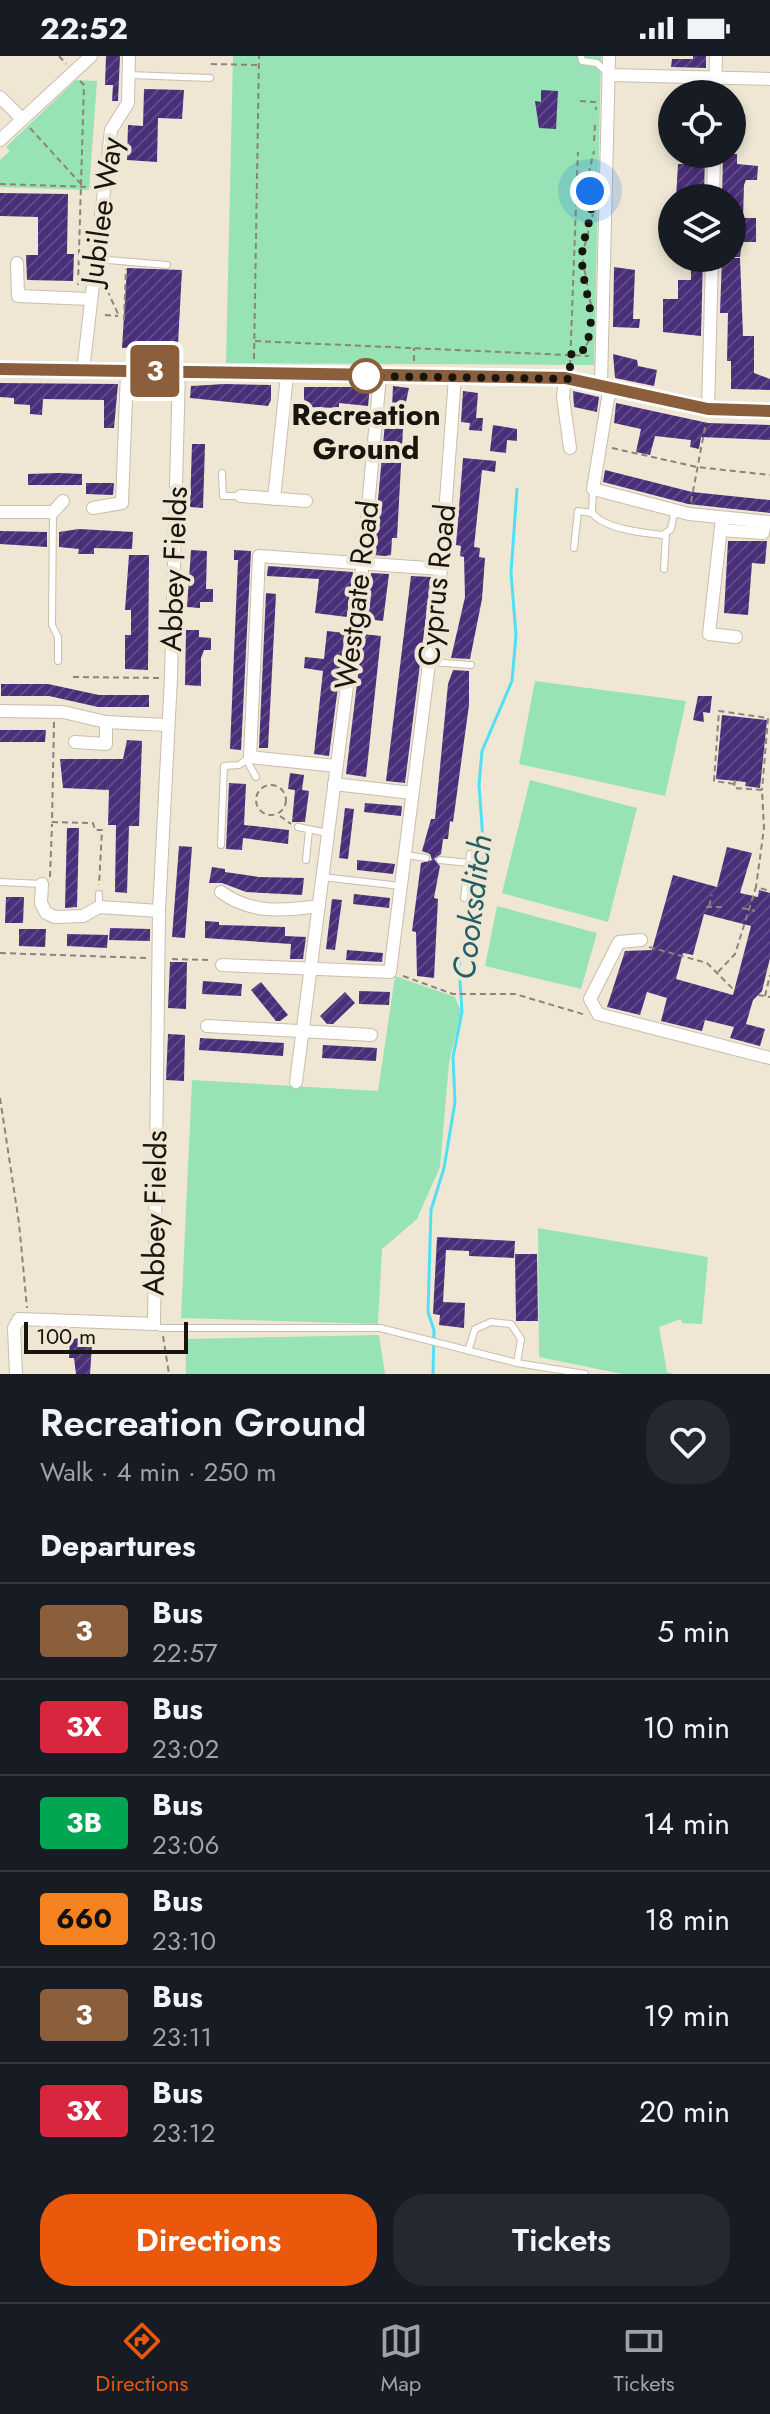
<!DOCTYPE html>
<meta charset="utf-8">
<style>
:root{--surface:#171b24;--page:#242831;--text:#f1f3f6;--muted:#9ea1a6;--line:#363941;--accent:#ea580c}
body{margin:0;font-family:Jost,sans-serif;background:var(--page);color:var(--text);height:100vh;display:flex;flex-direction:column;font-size:30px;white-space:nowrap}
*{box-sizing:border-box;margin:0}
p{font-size:26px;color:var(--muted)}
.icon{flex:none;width:44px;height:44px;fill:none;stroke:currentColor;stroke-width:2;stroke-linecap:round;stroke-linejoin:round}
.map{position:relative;height:1318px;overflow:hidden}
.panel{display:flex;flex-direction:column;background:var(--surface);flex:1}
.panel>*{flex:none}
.badge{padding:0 16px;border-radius:6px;font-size:28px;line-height:52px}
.controls{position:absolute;left:658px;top:24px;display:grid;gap:16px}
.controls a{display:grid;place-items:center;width:88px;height:88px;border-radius:50%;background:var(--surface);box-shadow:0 4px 12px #0003;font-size:40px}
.scale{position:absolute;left:24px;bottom:20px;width:164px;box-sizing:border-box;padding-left:8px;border:4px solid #18150e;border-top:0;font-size:22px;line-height:28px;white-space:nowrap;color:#18150e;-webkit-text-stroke:6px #efe7d4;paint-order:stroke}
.you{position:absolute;width:40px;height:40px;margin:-20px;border:6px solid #fff;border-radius:50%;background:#1a73e8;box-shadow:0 0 0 12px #1a73e833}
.map>.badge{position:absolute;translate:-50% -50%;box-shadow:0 0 0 4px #fff}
h2{padding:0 40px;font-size:30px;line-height:72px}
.round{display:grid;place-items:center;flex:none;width:84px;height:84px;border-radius:32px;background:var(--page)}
.headline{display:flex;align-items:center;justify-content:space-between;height:136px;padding:0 40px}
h1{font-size:38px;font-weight:600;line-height:60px}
.button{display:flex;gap:16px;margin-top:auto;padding:16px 40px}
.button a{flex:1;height:92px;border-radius:32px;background:var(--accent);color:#fff;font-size:32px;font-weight:600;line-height:92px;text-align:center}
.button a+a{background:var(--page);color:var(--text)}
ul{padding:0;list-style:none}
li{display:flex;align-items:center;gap:24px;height:96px;padding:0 40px;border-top:2px solid var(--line)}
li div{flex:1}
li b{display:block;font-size:30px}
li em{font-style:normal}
li .badge{min-width:88px;font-weight:700;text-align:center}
.status{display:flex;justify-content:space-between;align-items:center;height:56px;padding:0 40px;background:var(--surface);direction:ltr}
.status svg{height:22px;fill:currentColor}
.dock{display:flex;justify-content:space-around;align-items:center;height:112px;border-top:2px solid var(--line);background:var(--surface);font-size:22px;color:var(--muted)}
.dock a{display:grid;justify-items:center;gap:4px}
.dock .active{color:var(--accent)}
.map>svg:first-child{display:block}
.green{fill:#97e3b5}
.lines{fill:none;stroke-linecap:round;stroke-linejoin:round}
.stream{stroke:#51e0f3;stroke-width:3}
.building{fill:url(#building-hatch);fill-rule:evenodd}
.service-casing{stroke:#c7beac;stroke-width:8}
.minor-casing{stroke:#c7beac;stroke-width:14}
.secondary-casing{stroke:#c7beac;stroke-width:18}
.path{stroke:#8b8578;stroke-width:2;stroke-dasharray:6 4;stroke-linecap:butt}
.service{stroke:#fff;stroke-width:6}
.minor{stroke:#fff;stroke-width:12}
.secondary{stroke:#fff;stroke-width:16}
.path-bridge{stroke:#8b8578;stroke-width:2;stroke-dasharray:6 4;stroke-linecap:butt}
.line-casing{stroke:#fff;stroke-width:18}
.line{stroke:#8b5e3c;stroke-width:12}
.walk{stroke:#18150e;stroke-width:8;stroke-dasharray:0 14.4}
.stop-dot{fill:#fff;stroke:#8b5e3c;stroke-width:4}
.labels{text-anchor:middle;stroke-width:8;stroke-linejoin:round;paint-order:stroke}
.street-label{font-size:30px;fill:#18150e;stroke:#efe7d4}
.stop-label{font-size:30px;font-weight:bold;fill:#18150e;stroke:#efe7d4}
.water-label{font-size:32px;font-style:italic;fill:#245e66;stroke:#efe7d4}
</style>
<div class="status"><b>22:52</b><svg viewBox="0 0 49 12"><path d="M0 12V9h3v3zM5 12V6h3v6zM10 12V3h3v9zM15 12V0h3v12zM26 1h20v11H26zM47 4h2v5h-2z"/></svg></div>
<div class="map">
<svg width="770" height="1318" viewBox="0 0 770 1318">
<defs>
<pattern id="building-hatch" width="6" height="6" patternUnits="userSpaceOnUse" patternTransform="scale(2)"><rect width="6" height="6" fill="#492e79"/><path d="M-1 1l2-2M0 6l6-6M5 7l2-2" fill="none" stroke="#604a85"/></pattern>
</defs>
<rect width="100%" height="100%" fill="#efe7d4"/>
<!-- green -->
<g class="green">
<path d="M 233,0 L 601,0 L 594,309 L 226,307 Z"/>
<path d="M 76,24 L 97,25 L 89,134 L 0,131 L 0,104 L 10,95 L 6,91 Z"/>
<path d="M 535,625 L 686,645 L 665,740 L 519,708 Z"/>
<path d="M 530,724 L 637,752 L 608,866 L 502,837 Z"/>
<path d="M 497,850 L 597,877 L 581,933 L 485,910 Z"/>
<path d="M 395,920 L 455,941 L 461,955 L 449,1007 L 440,1111 L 417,1163 L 382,1193 L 378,1268 L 181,1262 L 192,1024 L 378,1035 Z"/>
<path d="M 538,1172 L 708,1201 L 702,1268 L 682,1267 L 681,1263 L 659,1271 L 667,1316 L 675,1318 L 622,1318 L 539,1301 Z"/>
<path d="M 379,1279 L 385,1318 L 186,1318 L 185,1283 Z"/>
</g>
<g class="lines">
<!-- stream -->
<path class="stream" d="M 433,1318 L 434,1274 L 428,1256 L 431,1154 L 444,1112 L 455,1046 L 453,1001 L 462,956 L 459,910 L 484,798 L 479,729 L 482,695 L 512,625 L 516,579 L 511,517 L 517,433"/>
</g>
<!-- building -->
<g class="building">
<path d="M 106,0 L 120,0 L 118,45 L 112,45 L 113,29 L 105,29 Z"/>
<path d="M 693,0 L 706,0 L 706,12 L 671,11 L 672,3 L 693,3 Z"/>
<path d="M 144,33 L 184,34 L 182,63 L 158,62 L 157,106 L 127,104 L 128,69 L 143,70 Z"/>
<path d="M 541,34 L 558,35 L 556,73 L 539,72 L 535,45 L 541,46 Z"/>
<path d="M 692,98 L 705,98 L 704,142 L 676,142 L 678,108 L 688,108 L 688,101 Z"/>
<path d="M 723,98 L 737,98 L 737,108 L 758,110 L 757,124 L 746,124 L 744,129 L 743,162 L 756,162 L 756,186 L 742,186 L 740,201 L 732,201 L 732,142 L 722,142 Z"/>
<path d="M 0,137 L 68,138 L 67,198 L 74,198 L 73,225 L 27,224 L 26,199 L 38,199 L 38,161 L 0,160 Z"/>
<path d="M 691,202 L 703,202 L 701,280 L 663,276 L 663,243 L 678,243 L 678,224 L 691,224 Z"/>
<path d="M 722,202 L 740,202 L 743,280 L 754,280 L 754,317 L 770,323 L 770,334 L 731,333 L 731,305 L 727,305 L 728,257 L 720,257 Z"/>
<path d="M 614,211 L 635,214 L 633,263 L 640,263 L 639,272 L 613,271 Z"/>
<path d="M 127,212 L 182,214 L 178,288 L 122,292 Z"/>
<path d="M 613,298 L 637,304 L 638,310 L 657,314 L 654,330 L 615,322 Z"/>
<path d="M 0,327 L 118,328 L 114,372 L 104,372 L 104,344 L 43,343 L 42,359 L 30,358 L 30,349 L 14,348 L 14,342 L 0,341 Z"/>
<path d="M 225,328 L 271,329 L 271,344 L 268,350 L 190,342 L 191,330 Z"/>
<path d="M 393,330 L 409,332 L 404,355 L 392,351 Z"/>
<path d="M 304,331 L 370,331 L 368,350 L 339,347 L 339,352 L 304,351 Z"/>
<path d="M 463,335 L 478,337 L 476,362 L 483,362 L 482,375 L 469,374 L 470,367 L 461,366 Z"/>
<path d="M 573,335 L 599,341 L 597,356 L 574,351 Z"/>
<path d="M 616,347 L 708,367 L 770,369 L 770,384 L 701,381 L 699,393 L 690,391 L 691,384 L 655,380 L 650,399 L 636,396 L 641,373 L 614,367 Z"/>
<path d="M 385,367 L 400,369 L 403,373 L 397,482 L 392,482 L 391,499 L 385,500 L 373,499 Z"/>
<path d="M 493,369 L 517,373 L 517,385 L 507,384 L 506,397 L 490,395 Z"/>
<path d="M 192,388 L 205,388 L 203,452 L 190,451 Z"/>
<path d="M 463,402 L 496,405 L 495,416 L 482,414 L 474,491 L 480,492 L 479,501 L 485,502 L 482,543 L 470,603 L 451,602 L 465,541 L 464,501 L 460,500 L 461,490 L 456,489 Z"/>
<path d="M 605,414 L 692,436 L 770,444 L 770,457 L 688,448 L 607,427 L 603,426 Z"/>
<path d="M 59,417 L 82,418 L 82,429 L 28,429 L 28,418 Z"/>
<path d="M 86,427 L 114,427 L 113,439 L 86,438 Z"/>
<path d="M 79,473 L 133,476 L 132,493 L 94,492 L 94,498 L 78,498 L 79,493 L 59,491 L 59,476 Z"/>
<path d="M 0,475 L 47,476 L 47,491 L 0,488 Z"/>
<path d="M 728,485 L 767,485 L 765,508 L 752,507 L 748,559 L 724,557 Z"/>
<path d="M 191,494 L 207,495 L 206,533 L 213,533 L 213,546 L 200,546 L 200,552 L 187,551 Z"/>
<path d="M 234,494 L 251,495 L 241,694 L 230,693 L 238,504 L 234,504 Z"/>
<path d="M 129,499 L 149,499 L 148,614 L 125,613 L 125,579 L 131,579 L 131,554 L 125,554 Z"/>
<path d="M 268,510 L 353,516 L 347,561 L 315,557 L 319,523 L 267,520 Z"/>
<path d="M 371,517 L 389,518 L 383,565 L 365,563 Z"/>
<path d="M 411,520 L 431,521 L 405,727 L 386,725 Z"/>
<path d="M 266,537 L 276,538 L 268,692 L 259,692 Z"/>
<path d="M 186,574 L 199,574 L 199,581 L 211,582 L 211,594 L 204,594 L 201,602 L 201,630 L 185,629 Z"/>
<path d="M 327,575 L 345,577 L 329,700 L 314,698 L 323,615 L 304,612 L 305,601 L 324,603 Z"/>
<path d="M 363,578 L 381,580 L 366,721 L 346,718 Z"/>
<path d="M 453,614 L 469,615 L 469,649 L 453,766 L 450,765 L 448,783 L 443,783 L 441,798 L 434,803 L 440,810 L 434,842 L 438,843 L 434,922 L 417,920 L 416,876 L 412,875 L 421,807 L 432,804 L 430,798 L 422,795 L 431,763 L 435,763 L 448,628 Z"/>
<path d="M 1,628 L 48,628 L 99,639 L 149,639 L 149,651 L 98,651 L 49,640 L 1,640 Z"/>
<path d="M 698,640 L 712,640 L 710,657 L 703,656 L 704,666 L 693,664 Z"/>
<path d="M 722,659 L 767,664 L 760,732 L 745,730 L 746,726 L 716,723 Z"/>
<path d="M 0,674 L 46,674 L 45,686 L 0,686 Z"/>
<path d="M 127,684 L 142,685 L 139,770 L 129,770 L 127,837 L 115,836 L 116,769 L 108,769 L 109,734 L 63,732 L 60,703 L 123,703 Z"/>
<path d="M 290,717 L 304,719 L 302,734 L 309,735 L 305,766 L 292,766 L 295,734 L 288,733 Z"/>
<path d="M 229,727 L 246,728 L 244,769 L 289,774 L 288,788 L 243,782 L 242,794 L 226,793 Z"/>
<path d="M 365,747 L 402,750 L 401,760 L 364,756 Z"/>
<path d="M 345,752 L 354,753 L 348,803 L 339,802 Z"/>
<path d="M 67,772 L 79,772 L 77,851 L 65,852 Z"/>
<path d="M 179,790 L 192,791 L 185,882 L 172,881 Z"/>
<path d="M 727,791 L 752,797 L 740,837 L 758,841 L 759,834 L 770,837 L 770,902 L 762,935 L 753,944 L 746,968 L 765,973 L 760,990 L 730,982 L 734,971 L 705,964 L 702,975 L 661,965 L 667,942 L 647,936 L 640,959 L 607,951 L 625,895 L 652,894 L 673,819 L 717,831 ZM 704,858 L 751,870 L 733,939 L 676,923 L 683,897 L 693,899 Z"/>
<path d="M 357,804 L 395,808 L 393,818 L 357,814 Z"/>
<path d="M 212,811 L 225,813 L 225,816 L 259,821 L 304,822 L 302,839 L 246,836 L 222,827 L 209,827 Z"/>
<path d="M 354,838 L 390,842 L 389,852 L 353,848 Z"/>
<path d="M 6,841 L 24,841 L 23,867 L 5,867 Z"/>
<path d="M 332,843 L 342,844 L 335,894 L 326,893 Z"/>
<path d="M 205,865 L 219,866 L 219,869 L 285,871 L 285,880 L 306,881 L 303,903 L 290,903 L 291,888 L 205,882 Z"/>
<path d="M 110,872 L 150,873 L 150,885 L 109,884 Z"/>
<path d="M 19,873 L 46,873 L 45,891 L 19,890 Z"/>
<path d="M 67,878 L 108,879 L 107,892 L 67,890 Z"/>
<path d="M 347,894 L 383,897 L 382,906 L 346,904 Z"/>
<path d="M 170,906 L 187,906 L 186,953 L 168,952 Z"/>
<path d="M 203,925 L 242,928 L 241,940 L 202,938 Z"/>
<path d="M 261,926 L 288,959 L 280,965 L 276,965 L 251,934 Z"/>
<path d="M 359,935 L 390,936 L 389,949 L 359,948 Z"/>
<path d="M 345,936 L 355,947 L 333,968 L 327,968 L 320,960 Z"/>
<path d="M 168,978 L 185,979 L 184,1025 L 166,1024 Z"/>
<path d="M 200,982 L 284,987 L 283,1000 L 199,994 Z"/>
<path d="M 323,989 L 377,992 L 376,1005 L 322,1002 Z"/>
<path d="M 437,1181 L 515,1185 L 514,1202 L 469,1200 L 469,1195 L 446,1194 L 443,1246 L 465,1247 L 464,1272 L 439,1269 L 440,1259 L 433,1258 Z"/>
<path d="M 515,1198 L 537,1198 L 538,1265 L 516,1265 Z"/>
<path d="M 78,1282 L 86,1282 L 86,1289 L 92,1289 L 90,1318 L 76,1318 L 74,1302 L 69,1302 L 70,1284 Z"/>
</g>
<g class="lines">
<!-- service casing -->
<g class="service-casing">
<g id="service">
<path d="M 581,0 L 582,5 L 597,7 L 607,17"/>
<path d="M 129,19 L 210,22"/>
<path d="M 96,203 L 167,209"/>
<path d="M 222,417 L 223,440 L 241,440"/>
<path d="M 593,433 L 592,457 C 605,473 643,477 663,479 L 671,473 L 675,453"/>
<path d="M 53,456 L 52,569 L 58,581 L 58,605"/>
<path d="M 574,492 L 578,455 L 592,457"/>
<path d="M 664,513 L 666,478"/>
<path d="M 431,606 L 471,609"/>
<path d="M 247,705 L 256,721"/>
<path d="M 298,771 L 328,777"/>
<path d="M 221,789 L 224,710 L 239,709 L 250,701"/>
<path d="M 406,799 L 426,802"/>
<path d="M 306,804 L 309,774"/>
<path d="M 440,804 L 469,807"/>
<path d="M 322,821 L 401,830"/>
<path d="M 0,826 L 42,828"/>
<path d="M 464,842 L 470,798"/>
<path d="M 99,851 L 99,838"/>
<path d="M 154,1268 L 160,1272 L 380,1272 L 517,1307 L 585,1318"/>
<path d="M 468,1295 L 475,1273 L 491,1266 L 511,1268 L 521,1283 L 517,1307"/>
</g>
</g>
<!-- minor casing -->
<g class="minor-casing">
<g id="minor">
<path d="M 609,19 L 770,23"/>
<path d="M 715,38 L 716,0"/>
<path d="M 0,41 L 22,63"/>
<path d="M 0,84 L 91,0"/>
<path d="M 713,142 L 714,98"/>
<path d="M 17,207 L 18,240 L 89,243"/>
<path d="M 83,315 L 111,74 L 128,47 L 129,0"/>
<path d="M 565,322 L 563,341 L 570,392"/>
<path d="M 601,328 L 609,0"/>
<path d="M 610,330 L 593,433 L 689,458 L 770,466"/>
<path d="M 708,353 L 712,202"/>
<path d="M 241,440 L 306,445"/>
<path d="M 274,443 L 287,319"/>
<path d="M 93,452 L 122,447 L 127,315"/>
<path d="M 0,456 L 53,456 L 63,445"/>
<path d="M 722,462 L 709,578 L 736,581"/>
<path d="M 721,474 L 763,477 L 765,466"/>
<path d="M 0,655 L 63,656 L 106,666 L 167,669"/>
<path d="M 75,686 L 106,688 L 106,666"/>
<path d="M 336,710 L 250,701 L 259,500 L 441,513"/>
<path d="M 334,728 L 412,737"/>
<path d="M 42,828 L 41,847 L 46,857 L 55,861 L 83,860 L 99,851 L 159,855"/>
<path d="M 221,836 C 251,858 283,855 319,850"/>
<path d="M 641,884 L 619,886 L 590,943 L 598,958 L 770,1002"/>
<path d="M 222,909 L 390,916 L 441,513 L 455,321"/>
<path d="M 207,970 L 371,979"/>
<path d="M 296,1026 L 363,506 L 380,320"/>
<path d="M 16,1318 L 14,1272 L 19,1263 L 154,1268 L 159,855 L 171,622 L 179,315"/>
</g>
</g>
<!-- secondary casing -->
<g class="secondary-casing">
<path id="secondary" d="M 0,313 L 565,322 L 708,353 L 770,355"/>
</g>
<!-- path -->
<g class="path">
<path d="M 59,0 L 66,8"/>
<path d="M 211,8 L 258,9"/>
<path d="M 80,25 L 84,29 L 78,228 L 82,229"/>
<path d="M 580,45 L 595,46 L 596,54"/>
<path d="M 30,72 L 82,129"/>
<path d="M 594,85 L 595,68"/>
<path d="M 0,128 L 91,131"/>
<path d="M 593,147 L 587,124 L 594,95"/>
<path d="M 107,234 L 119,260"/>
<path d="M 591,249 L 582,200 L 593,158"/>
<path d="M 105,259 L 118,260"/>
<path d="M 124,264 L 126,213"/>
<path d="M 255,285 L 589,300"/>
<path d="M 581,298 L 590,283"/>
<path d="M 254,303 L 259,0"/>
<path d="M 414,305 L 414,292"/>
<path d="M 570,310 L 578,96"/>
<path d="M 612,392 L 697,411 L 770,419"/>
<path d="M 691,446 L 706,366"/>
<path d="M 73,621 L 160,622"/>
<path d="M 54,666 L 52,766 L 93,767 L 95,774 L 102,774 L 99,829"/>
<path d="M 735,724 L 734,732 L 762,734 L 764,772 L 756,831"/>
<path d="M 734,728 L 714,725 L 719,655 L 768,662 L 762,734"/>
<circle cx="271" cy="744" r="15"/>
<path d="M 280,760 L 291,768"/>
<path d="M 50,821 L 52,768"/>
<path d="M 709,850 L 712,839"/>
<path d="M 706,851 L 722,851"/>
<path d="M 649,891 L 707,907 L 734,934"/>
<path d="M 0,897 L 146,902"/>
<path d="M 172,903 L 210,904"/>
<path d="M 718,916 L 735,898 L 756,831 L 770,835"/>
<path d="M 403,920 L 453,938 L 515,938 L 586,959"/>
<path d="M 758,939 L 770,941"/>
<path d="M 765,940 L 770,919"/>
<path d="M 0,1042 L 19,1167 L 27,1252"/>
<path d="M 163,1280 L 169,1318"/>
</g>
<!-- service -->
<use href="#service" class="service"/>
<!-- minor -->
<use href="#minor" class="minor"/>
<!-- secondary -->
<use href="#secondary" class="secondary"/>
<!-- path-bridge -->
<path class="path-bridge" d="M 742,852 L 755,855"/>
</g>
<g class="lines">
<!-- line casing -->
<g class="line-casing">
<path id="line" d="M 0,313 L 565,322 L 708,353 L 770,355"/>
</g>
<!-- line -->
<use href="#line" class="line"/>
<!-- walk -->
<path class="walk" d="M 366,320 L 570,323 L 570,298 L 580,299 C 603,265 582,238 582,202 C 582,178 596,160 590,135"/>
</g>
<!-- markers -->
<circle class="stop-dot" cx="366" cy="320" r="16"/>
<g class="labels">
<!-- street labels -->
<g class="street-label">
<text transform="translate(102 155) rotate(-82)" y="10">Jubilee Way</text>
<text transform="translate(174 513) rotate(-88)" y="10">Abbey Fields</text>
<text transform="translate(437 529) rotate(-84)" y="10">Cyprus Road</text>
<text transform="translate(357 539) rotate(-83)" y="10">Westgate Road</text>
<text transform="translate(155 1157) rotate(-89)" y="10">Abbey Fields</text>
</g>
<!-- stop labels -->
<g class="stop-label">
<text x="366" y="369">Recreation<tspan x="366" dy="34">Ground</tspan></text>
</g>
<!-- water labels -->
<g class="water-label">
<text transform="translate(472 851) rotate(-83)" y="11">Cooksditch</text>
</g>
</g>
</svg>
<div class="controls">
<a><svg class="icon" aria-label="locate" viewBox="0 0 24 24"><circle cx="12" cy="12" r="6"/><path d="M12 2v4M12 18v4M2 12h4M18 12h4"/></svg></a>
<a><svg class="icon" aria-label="layers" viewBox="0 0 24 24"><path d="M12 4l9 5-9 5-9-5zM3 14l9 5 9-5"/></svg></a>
</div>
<div class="scale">100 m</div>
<div class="you" style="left:590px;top:135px"></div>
<b class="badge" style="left:155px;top:315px;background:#8b5e3c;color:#fff">3</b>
</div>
<section class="panel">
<div class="headline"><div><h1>Recreation Ground</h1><p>Walk · 4 min · 250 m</p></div><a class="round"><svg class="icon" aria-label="heart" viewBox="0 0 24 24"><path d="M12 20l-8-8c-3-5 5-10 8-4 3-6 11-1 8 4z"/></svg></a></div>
<h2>Departures</h2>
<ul>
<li><span class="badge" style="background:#8b5e3c;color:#fff">3</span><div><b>Bus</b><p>22:57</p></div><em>5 min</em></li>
<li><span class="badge" style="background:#d7263d;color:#fff">3X</span><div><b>Bus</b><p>23:02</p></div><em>10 min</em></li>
<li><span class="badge" style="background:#00a651;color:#fff">3B</span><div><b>Bus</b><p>23:06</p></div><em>14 min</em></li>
<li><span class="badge" style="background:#f58220;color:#111">660</span><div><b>Bus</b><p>23:10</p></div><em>18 min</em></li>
<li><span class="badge" style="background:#8b5e3c;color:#fff">3</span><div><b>Bus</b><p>23:11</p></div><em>19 min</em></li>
<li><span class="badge" style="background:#d7263d;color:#fff">3X</span><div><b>Bus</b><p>23:12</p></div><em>20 min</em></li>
</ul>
<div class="button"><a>Directions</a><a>Tickets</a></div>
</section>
<nav class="dock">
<a class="active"><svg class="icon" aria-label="directions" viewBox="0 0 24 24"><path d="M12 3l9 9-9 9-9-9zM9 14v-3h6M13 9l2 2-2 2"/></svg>Directions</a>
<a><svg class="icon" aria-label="map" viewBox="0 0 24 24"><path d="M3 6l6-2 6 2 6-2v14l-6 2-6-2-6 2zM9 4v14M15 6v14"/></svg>Map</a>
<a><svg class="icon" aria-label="tickets" viewBox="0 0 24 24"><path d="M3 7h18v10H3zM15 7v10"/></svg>Tickets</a>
</nav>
